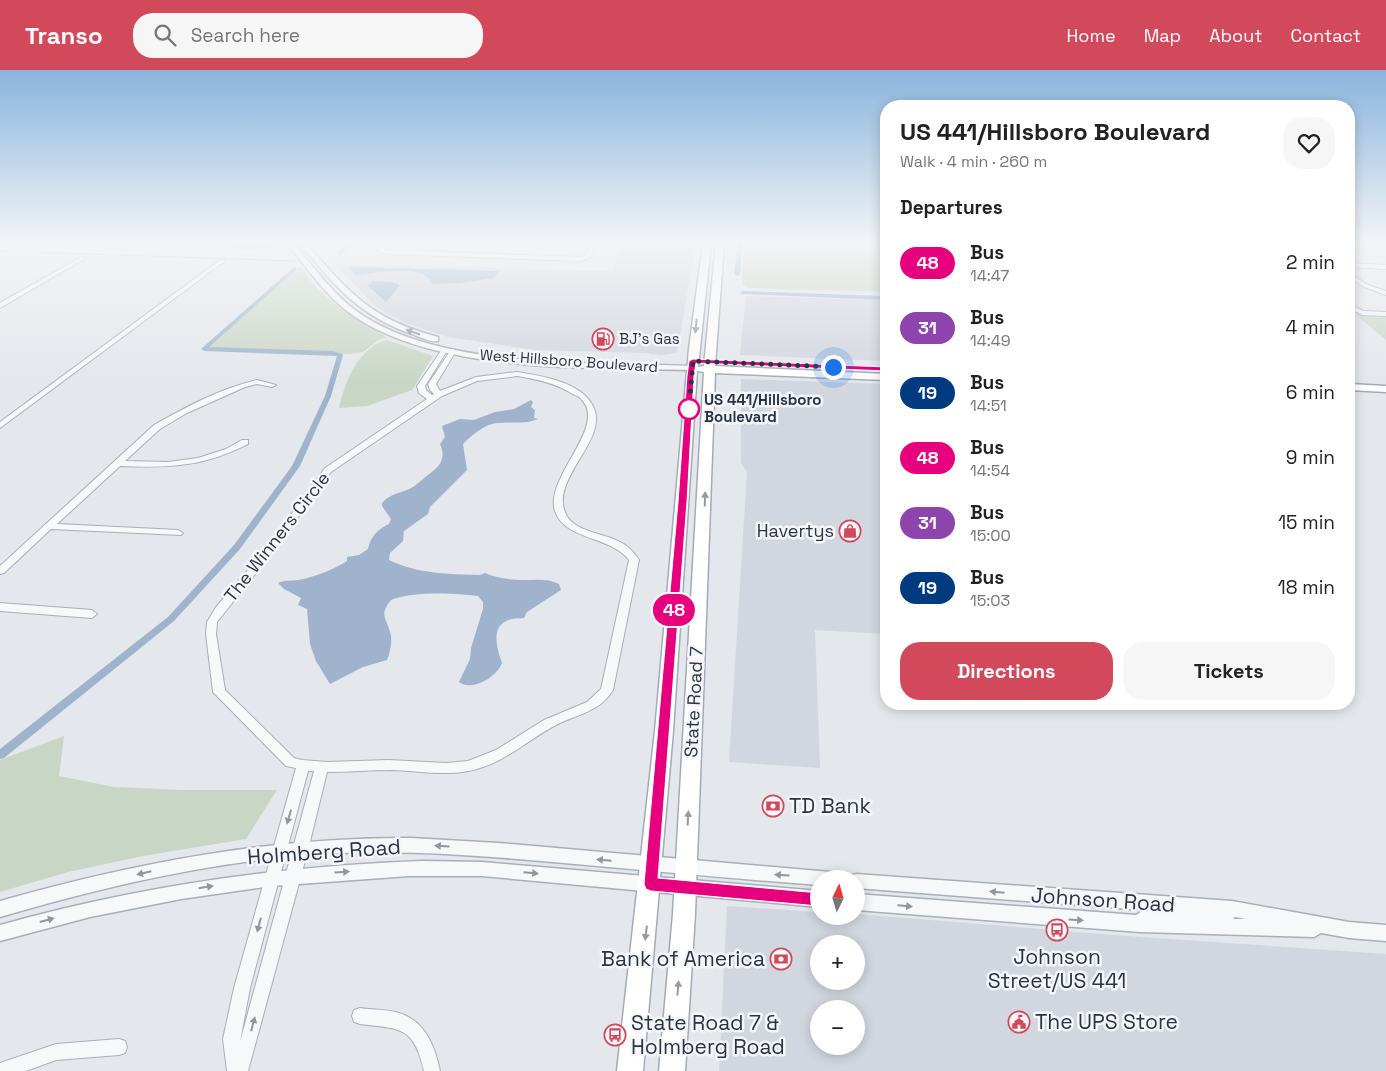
<!DOCTYPE html>
<meta charset="utf-8">
<style>
:root{--surface:#fff;--page:#f6f6f6;--text:#222;--muted:#767676;--accent:#d1495b}
body{margin:0;font-family:"Space Grotesk",sans-serif;background:var(--page);color:var(--text);height:100vh;display:flex;flex-direction:column;font-size:19px;white-space:nowrap}
*{box-sizing:border-box;margin:0}
p{font-size:16px;color:var(--muted)}
.icon{flex:none;width:28px;height:28px;fill:none;stroke:currentColor;stroke-width:2;stroke-linecap:round;stroke-linejoin:round}
.map{position:relative;flex:1;overflow:hidden}
.drawer{position:absolute;left:880px;top:30px;width:475px;height:610px;display:flex;flex-direction:column;background:var(--surface);border-radius:20px;box-shadow:0 2px 12px #0003}
.drawer>*{flex:none}
.badge{padding:0 10px;border-radius:16px;font-size:18px;line-height:32px}
.needle{width:32px;rotate:5deg}
.fabs{position:absolute;left:810px;top:800px;display:grid;gap:10px}
.fabs a{display:grid;place-items:center;width:55px;height:55px;border-radius:50%;background:var(--surface);box-shadow:0 2px 12px #0003;font-size:25px}
.you{position:absolute;width:25px;height:25px;margin:-12px;border:4px solid #fff;border-radius:50%;background:#1a73e8;box-shadow:0 0 0 8px #1a73e833}
.map>.badge{position:absolute;translate:-50% -50%;box-shadow:0 0 0 2px #fff}
h2{padding:0 20px;font-size:19px;line-height:45px}
.round{display:grid;place-items:center;flex:none;width:52px;height:52px;border-radius:20px;background:var(--page)}
.head{display:flex;align-items:center;justify-content:space-between;height:85px;padding:0 20px}
h1{font-size:24px;font-weight:800;line-height:38px}
.cta{display:flex;gap:10px;margin-top:auto;padding:10px 20px}
.cta a{flex:1;height:58px;border-radius:20px;background:var(--accent);color:#fff;font-size:20px;font-weight:800;line-height:58px;text-align:center}
.cta a+a{background:var(--page);color:var(--text)}
ul{padding:0;list-style:none}
li{display:flex;align-items:center;gap:15px;height:65px;padding:0 20px}
li div{flex:1}
li b{display:block;font-size:19px}
li em{font-style:normal}
li .badge{min-width:55px;font-weight:700;text-align:center}
header{display:flex;align-items:center;gap:30px;box-sizing:border-box;height:70px;padding:0 25px;background:var(--accent);color:#fff}
header strong{font-size:24px}
nav{display:flex;gap:28px;margin-inline-start:auto;font-size:18px}
.search{width:350px;height:45px;background:var(--page);display:flex;align-items:center;gap:12px;box-sizing:border-box;padding:0 18px;border-radius:20px;color:var(--muted);font-size:19px}
.map>svg:first-child{display:block}
.built{fill:#d2d6de;fill-rule:evenodd}
.green{fill:#c9d6c5}
.water{fill:#9fb4cc}
.lines{fill:none;stroke-linecap:round;stroke-linejoin:round}
.stream{stroke:#9fb4cc;stroke-width:1}
.canal{fill:#9fb4cc;fill-rule:evenodd}
.minor-casing{stroke:#a9aeb7;stroke-width:2}
.tertiary-casing{stroke:#a9aeb7;stroke-width:3}
.primary-casing{stroke:#a3abb8;stroke-width:3}
.minor{fill:#f7f8fa;fill-rule:evenodd}
.tertiary{fill:#f7f8fa;fill-rule:evenodd}
.primary{fill:#fff;fill-rule:evenodd}
.oneway{fill:#959aa2}
.oneway2{fill:#9196a0}
.line{fill:#e6007e;stroke:#fff}
.walk{stroke:#2b3445;stroke-width:5;stroke-dasharray:0 9}
.stop-dot{fill:#fff;stroke:#e6007e;stroke-width:2.5}
.labels{text-anchor:middle;stroke-width:5;stroke-linejoin:round;paint-order:stroke}
.far-poi-label{font-size:15px;fill:#2b3445;stroke:#f4f6f9;text-anchor:start}
.far-street-label{font-size:15px;fill:#2b3445;stroke:#f4f6f9}
.far-stop-label{font-size:15px;font-weight:bold;fill:#2b3445;stroke:#f4f6f9;text-anchor:start}
.poi-label{font-size:18px;fill:#2b3445;stroke:#f4f6f9;text-anchor:end}
.street-label{font-size:18px;fill:#2b3445;stroke:#f4f6f9}
.near-poi-label{font-size:21px;fill:#2b3445;stroke:#f4f6f9;text-anchor:start}
.near-street-label{font-size:21px;fill:#2b3445;stroke:#f4f6f9}
</style>
<header>
<strong>Transo</strong>
<div class="search"><svg class="icon" aria-label="search" viewBox="0 0 24 24"><circle cx="10" cy="10" r="6"/><path d="M15 15l6 6"/></svg>Search here</div>
<nav><a>Home</a><a>Map</a><a>About</a><a>Contact</a></nav>
</header>
<div class="map">
<svg width="1386" height="1001" viewBox="0 0 1386 1001">
<rect width="100%" height="100%" fill="#e4e7ec"/>
<!-- built -->
<g class="built">
<path d="M 623,173 L 696,173 L 677,283 L 662,285 L 644,283 L 535,280 L 448,267 L 405,253 L 376,237 L 335,194 L 612,201 Z"/>
<path d="M 746,226 L 886,230 L 886,291 L 740,285 Z"/>
<path d="M 741,309 L 886,314 L 886,564 L 815,560 L 820,698 L 729,692 L 747,402 L 741,393 Z"/>
<path d="M 727,836 L 819,842 L 819,846 L 856,846 L 856,844 L 1141,867 L 1386,884 L 1386,1001 L 719,1001 ZM 819,874 L 856,874 L 856,911 L 819,911 ZM 819,939 L 856,939 L 856,976 L 819,976 Z"/>
</g>
<!-- green -->
<g class="green">
<path d="M 744,173 L 886,173 L 886,222 L 748,218 L 742,215 Z"/>
<path d="M 302,197 C 316,227 359,251 387,267 C 376,270 374,274 366,280 C 362,284 339,285 333,283 L 204,279 L 294,199 Z"/>
<path d="M 1356,245 L 1386,247 L 1386,270 Z"/>
<path d="M 387,270 L 433,286 L 412,320 L 367,336 L 339,338 C 345,311 358,278 387,270 Z"/>
<path d="M 64,666 L 59,706 L 114,717 L 184,720 L 277,720 L 246,769 L 143,786 L 68,802 L 0,822 L 0,690 Z"/>
</g>
<!-- water -->
<g class="water">
<path d="M 239,173 L 270,173 L 271,174 L 268,178 L 248,180 L 226,179 Z"/>
<path d="M 349,197 L 499,201 L 494,208 L 459,213 L 433,214 C 421,191 377,204 356,205 Z"/>
<path d="M 372,211 L 391,212 L 400,215 L 386,232 L 368,216 Z"/>
<path d="M 531,330 L 533,332 L 531,337 L 535,340 L 534,348 L 538,349 C 524,355 511,351 497,353 C 483,355 472,365 463,374 L 467,400 L 430,437 L 428,444 L 404,461 L 403,471 L 390,483 L 389,490 C 417,504 450,504 480,505 L 485,503 C 497,508 512,510 524,510 C 536,510 548,508 559,514 L 561,520 L 527,542 L 524,548 C 519,549 516,548 512,549 C 489,554 497,578 502,593 C 497,607 472,622 459,612 L 470,589 L 471,578 L 483,539 L 483,532 L 478,526 C 455,523 412,521 391,530 C 379,545 386,547 390,562 C 393,570 390,583 387,590 L 363,597 L 330,614 L 316,591 L 310,574 L 307,539 L 298,535 L 301,528 L 284,519 L 278,513 C 284,510 291,511 298,510 C 312,508 335,499 347,491 L 347,487 L 359,485 L 368,479 C 370,467 379,458 389,454 L 391,449 L 382,436 L 382,433 C 390,424 397,424 407,420 C 413,418 418,413 423,409 C 436,399 448,392 440,374 L 445,367 L 442,356 L 460,349 L 474,350 L 495,342 L 514,339 Z"/>
</g>
<g class="lines">
<!-- stream -->
<path class="stream" d="M 0,181 L 294,191"/>
<!-- canal -->
<g class="canal">
<path d="M 347,173 L 352,173 L 341,185 L 337,185 L 337,183 Z"/>
<path d="M 738,173 L 742,173 L 740,204 L 737,206 L 734,204 Z"/>
<path d="M 294,197 L 296,198 L 296,200 L 209,277 L 333,281 L 342,284 L 343,285 L 331,326 L 300,396 L 240,479 L 174,551 L 4,688 L 0,689 L 0,679 L 168,547 L 234,475 L 292,396 L 325,326 L 337,286 L 204,281 L 201,279 Z"/>
<path d="M 743,221 L 886,226 L 886,230 L 741,224 L 740,223 Z"/>
</g>
<!-- minor casing -->
<g class="minor-casing">
<g id="minor">
<path d="M 384,173 L 390,173 L 384,179 L 386,180 L 580,187 L 586,186 L 591,173 L 597,173 L 590,188 L 580,191 L 385,184 L 377,180 Z"/>
<path d="M 81,187 L 86,188 L 0,238 L 0,233 Z"/>
<path d="M 220,190 L 225,191 L 0,358 L 0,352 Z"/>
<path d="M 1349,193 L 1386,195 L 1386,199 L 1349,197 Z"/>
<path d="M 1349,203 L 1368,215 L 1386,221 L 1386,225 L 1364,217 L 1349,207 Z"/>
<path d="M 1349,234 L 1363,241 L 1386,242 L 1386,246 L 1362,245 L 1349,238 Z"/>
<path d="M 443,278 L 448,279 L 425,316 L 426,320 L 432,325 L 434,324 L 430,320 L 428,314 L 451,280 L 453,279 L 456,281 L 436,314 L 440,321 L 476,307 L 517,302 L 523,303 C 547,307 581,313 593,336 C 610,369 551,407 565,442 C 572,462 604,463 620,472 C 628,476 634,482 639,490 L 613,620 C 600,642 577,644 556,655 C 531,668 510,688 483,697 C 453,708 423,701 392,700 C 370,700 349,702 327,702 L 308,780 L 248,1001 L 227,1001 L 223,969 L 234,918 L 296,698 L 286,696 L 213,622 L 206,564 L 207,552 L 216,537 L 265,480 L 325,398 L 427,329 L 419,323 L 417,316 ZM 517,306 C 536,309 555,313 571,323 C 574,325 579,326 581,329 C 609,356 544,407 555,441 C 564,470 611,466 629,490 L 601,619 L 587,632 L 544,650 L 496,680 L 468,691 L 446,693 L 389,690 L 327,692 L 302,690 L 294,688 L 225,620 L 216,564 L 217,552 L 271,484 L 331,402 L 442,326 L 477,311 ZM 308,701 L 314,701 L 240,972 L 250,918 Z"/>
<path d="M 257,310 L 276,315 L 272,317 L 257,314 L 245,317 L 187,343 L 160,359 L 125,391 L 168,392 L 198,388 L 226,379 L 242,370 L 248,370 L 248,374 C 203,397 169,398 120,396 L 57,454 L 178,460 L 183,463 L 181,465 L 51,459 L 4,503 L 0,504 L 0,496 L 154,355 C 186,337 221,318 257,310 Z"/>
<path d="M 0,533 L 92,540 L 97,544 L 92,548 L 0,541 Z"/>
<path d="M 360,938 C 373,940 387,939 399,943 C 425,951 435,976 440,1001 L 424,1001 C 414,955 399,959 360,954 L 354,952 L 352,946 L 354,940 Z"/>
<path d="M 119,969 L 125,971 L 127,977 L 125,983 L 119,985 L 56,990 L 26,1001 L 0,1001 L 0,993 L 56,974 Z"/>
</g>
</g>
<!-- tertiary casing -->
<g class="tertiary-casing">
<g id="tertiary">
<path d="M 287,173 L 293,173 C 313,196 331,222 355,240 C 435,300 595,292 692,296 L 696,298 L 692,300 C 592,297 434,304 351,244 C 326,226 306,197 287,173 Z"/>
<path d="M 300,173 L 306,173 C 350,224 371,249 438,267 L 438,271 C 429,272 420,267 412,264 C 361,247 332,214 300,173 Z"/>
<path d="M 411,768 L 498,773 L 831,802 L 837,804 L 839,809 L 819,809 L 819,815 C 737,809 656,801 575,794 C 497,787 420,780 342,783 C 226,788 112,814 0,847 L 0,831 C 134,793 271,767 411,768 Z"/>
<path d="M 423,791 L 482,792 L 819,821 L 819,837 L 482,806 L 409,806 L 272,816 L 181,829 L 90,847 L 0,871 L 0,855 C 139,816 279,796 423,791 Z"/>
<path d="M 856,804 L 1232,831 L 1349,852 L 1386,855 L 1386,871 L 1349,868 L 1321,863 L 1314,867 L 1140,862 L 856,840 L 856,824 L 1136,845 L 1144,840 L 856,818 L 856,809 L 849,809 L 850,806 ZM 1235,847 L 1246,849 L 1233,849 Z"/>
</g>
</g>
<!-- primary casing -->
<g class="primary-casing">
<g id="primary">
<path d="M 703,173 L 711,173 L 698,297 L 704,296 L 716,173 L 724,173 L 715,296 L 886,304 L 886,310 L 715,303 L 695,844 L 685,1001 L 659,1001 L 673,844 L 704,302 L 697,301 L 673,661 L 643,1001 L 617,1001 L 655,661 L 689,279 Z"/>
<path d="M 1349,314 L 1386,316 L 1386,322 L 1349,320 Z"/>
</g>
</g>
<!-- minor -->
<use href="#minor" class="minor"/>
<!-- tertiary -->
<use href="#tertiary" class="tertiary"/>
<!-- primary -->
<use href="#primary" class="primary"/>
</g>
<!-- one-way arrows -->
<defs><path id="oneway-solid" d="M-6-.8H1V-3.2L6.5 0L1 3.2V.8H-6Z" transform="scale(1.25)"/></defs>
<g class="oneway">
<use href="#oneway-solid" transform="translate(696 256) rotate(95)"/>
<use href="#oneway-solid" transform="translate(705 429) rotate(-88)"/>
<use href="#oneway-solid" transform="translate(688 748) rotate(-87)"/>
<use href="#oneway-solid" transform="translate(646 863) rotate(97)"/>
<use href="#oneway-solid" transform="translate(678 918) rotate(-85)"/>
</g>
<g class="oneway2">
<use href="#oneway-solid" transform="translate(413 262) rotate(-161)"/>
<use href="#oneway-solid" transform="translate(289 747) rotate(106)"/>
<use href="#oneway-solid" transform="translate(442 776) rotate(-176)"/>
<use href="#oneway-solid" transform="translate(604 790) rotate(-175)"/>
<use href="#oneway-solid" transform="translate(342 802) rotate(-3)"/>
<use href="#oneway-solid" transform="translate(144 803) rotate(167)"/>
<use href="#oneway-solid" transform="translate(531 803) rotate(5)"/>
<use href="#oneway-solid" transform="translate(782 805) rotate(-176)"/>
<use href="#oneway-solid" transform="translate(206 817) rotate(-9)"/>
<use href="#oneway-solid" transform="translate(997 822) rotate(-175)"/>
<use href="#oneway-solid" transform="translate(905 836) rotate(5)"/>
<use href="#oneway-solid" transform="translate(47 850) rotate(-15)"/>
<use href="#oneway-solid" transform="translate(1076 850) rotate(4)"/>
<use href="#oneway-solid" transform="translate(259 855) rotate(105)"/>
<use href="#oneway-solid" transform="translate(253 954) rotate(-75)"/>
</g>
<!-- sky -->
<linearGradient id="sky" x2="0" y2="1"><stop stop-color="#8bb4dd"/><stop offset="0.55" stop-color="#f3f4f6"/><stop offset="1" stop-color="#f3f4f6" stop-opacity="0"/></linearGradient>
<rect width="1386" height="313" fill="url(#sky)"/>
<!-- line -->
<path class="line" d="M 693,289 L 886,297 L 890,299 L 886,301 L 696,293 L 694,306 L 687,432 L 658,808 L 819,823 L 824,825 L 826,829 L 824,834 L 819,836 L 651,821 L 646,819 L 644,814 L 678,432 L 687,306 L 689,291 Z"/>
<g class="lines">
<!-- walk -->
<path class="walk" d="M 689,339 L 693,291 L 833,297"/>
</g>
<!-- icons -->
<defs>
<g id="fuel-ring" transform="scale(1.125)"><circle r="9.5" fill="#f4f6f9" stroke="#d1495b" stroke-width="1.5"/><path d="M-5.5-6h7V0h2V4h1.3V-2.5L3-4.5l.8-.8L6-3V5H2.5V1h-1V6h-7ZM-4.2-4.7v3.2H.2V-4.7Z" fill="#d1495b"/></g>
<g id="shop-ring" transform="scale(1.125)"><circle r="9.5" fill="#f4f6f9" stroke="#d1495b" stroke-width="1.5"/><path d="M-5-2.5h2.3a2.7 3.5 0 0 1 5.4 0H5L5.5 6h-11ZM-1.5-2.5h3a1.5 2.3 0 0 0-3 0Z" fill="#d1495b"/></g>
<g id="bank-ring" transform="scale(1.125)"><circle r="9.5" fill="#f4f6f9" stroke="#d1495b" stroke-width="1.5"/><path d="M-6-4H6V4H-6ZM0-2.3a2.3 2.3 0 1 0 0 4.6a2.3 2.3 0 1 0 0-4.6Z" fill="#d1495b"/></g>
<g id="bus-ring" transform="scale(1.125)"><circle r="9.5" fill="#f4f6f9" stroke="#d1495b" stroke-width="1.5"/><path d="M-5-6H5V4H4V6H2V4H-2V6H-4V4H-5ZM-3.5-4V0h7V-4ZM-3.5 1.2v1.5H-2V1.2ZM2 1.2v1.5H3.5V1.2Z" fill="#d1495b"/></g>
<g id="civic-ring" transform="scale(1.125)"><circle r="9.5" fill="#f4f6f9" stroke="#d1495b" stroke-width="1.5"/><path d="M-.6-6.5H3V-4.5H.6V-3L4-1V1h2V6H-6V1h2V-1L-.6-3ZM-1.2 2.5V6h2.4V2.5Z" fill="#d1495b"/></g>
</defs>
<g fill-rule="evenodd">
<use href="#fuel-ring" x="603" y="269"/>
<use href="#shop-ring" x="850" y="461"/>
<use href="#bank-ring" x="773" y="736"/>
<use href="#bus-ring" x="1057" y="860"/>
<use href="#bank-ring" x="781" y="889"/>
<use href="#civic-ring" x="1019" y="952"/>
<use href="#bus-ring" x="615" y="965"/>
</g>
<!-- markers -->
<circle class="stop-dot" cx="689" cy="339" r="10"/>
<g class="labels">
<!-- far-poi labels -->
<g class="far-poi-label">
<text x="619" y="274">BJ’s Gas</text>
</g>
<!-- far-street labels -->
<g class="far-street-label">
<text transform="translate(569 291) rotate(4)" y="5">West Hillsboro Boulevard</text>
</g>
<!-- far-stop labels -->
<g class="far-stop-label">
<text x="704" y="335">US 441/Hillsboro<tspan x="704" dy="17">Boulevard</tspan></text>
</g>
<!-- poi labels -->
<g class="poi-label">
<text x="834" y="467">Havertys</text>
</g>
<!-- street labels -->
<g class="street-label">
<text transform="translate(277 467) rotate(-52)" y="6">The Winners Circle</text>
<text transform="translate(694 632) rotate(-87)" y="6">State Road 7</text>
</g>
<!-- near-poi labels -->
<g class="near-poi-label">
<text x="789" y="743">TD Bank</text>
<text x="1057" y="894" text-anchor="middle">Johnson<tspan x="1057" dy="24">Street/US 441</tspan></text>
<text x="765" y="896" text-anchor="end">Bank of America</text>
<text x="1035" y="959">The UPS Store</text>
<text x="631" y="960">State Road 7 &amp;<tspan x="631" dy="24">Holmberg Road</tspan></text>
</g>
<!-- near-street labels -->
<g class="near-street-label">
<text transform="translate(324 782) rotate(-4)" y="7">Holmberg Road</text>
<text transform="translate(1103 830) rotate(4)" y="7">Johnson Road</text>
</g>
</g>
</svg>
<div class="fabs">
<a><svg class="needle" viewBox="-14 -14 28 28"><path d="M0-13l5 13h-10z" fill="#e53935"/><path d="M0 13l5-13h-10z" fill="#767676"/></svg></a>
<a>+</a>
<a>−</a>
</div>
<div class="you" style="left:833px;top:297px"></div>
<b class="badge" style="left:674px;top:540px;background:#e6007e;color:#fff">48</b>
<section class="drawer">
<div class="head"><div><h1>US 441/Hillsboro Boulevard</h1><p>Walk · 4 min · 260 m</p></div><a class="round"><svg class="icon" aria-label="heart" viewBox="0 0 24 24"><path d="M12 20l-8-8c-3-5 5-10 8-4 3-6 11-1 8 4z"/></svg></a></div>
<h2>Departures</h2>
<ul>
<li><span class="badge" style="background:#e6007e;color:#fff">48</span><div><b>Bus</b><p>14:47</p></div><em>2 min</em></li>
<li><span class="badge" style="background:#8e44ad;color:#fff">31</span><div><b>Bus</b><p>14:49</p></div><em>4 min</em></li>
<li><span class="badge" style="background:#003b80;color:#fff">19</span><div><b>Bus</b><p>14:51</p></div><em>6 min</em></li>
<li><span class="badge" style="background:#e6007e;color:#fff">48</span><div><b>Bus</b><p>14:54</p></div><em>9 min</em></li>
<li><span class="badge" style="background:#8e44ad;color:#fff">31</span><div><b>Bus</b><p>15:00</p></div><em>15 min</em></li>
<li><span class="badge" style="background:#003b80;color:#fff">19</span><div><b>Bus</b><p>15:03</p></div><em>18 min</em></li>
</ul>
<div class="cta"><a>Directions</a><a>Tickets</a></div>
</section>
</div>
